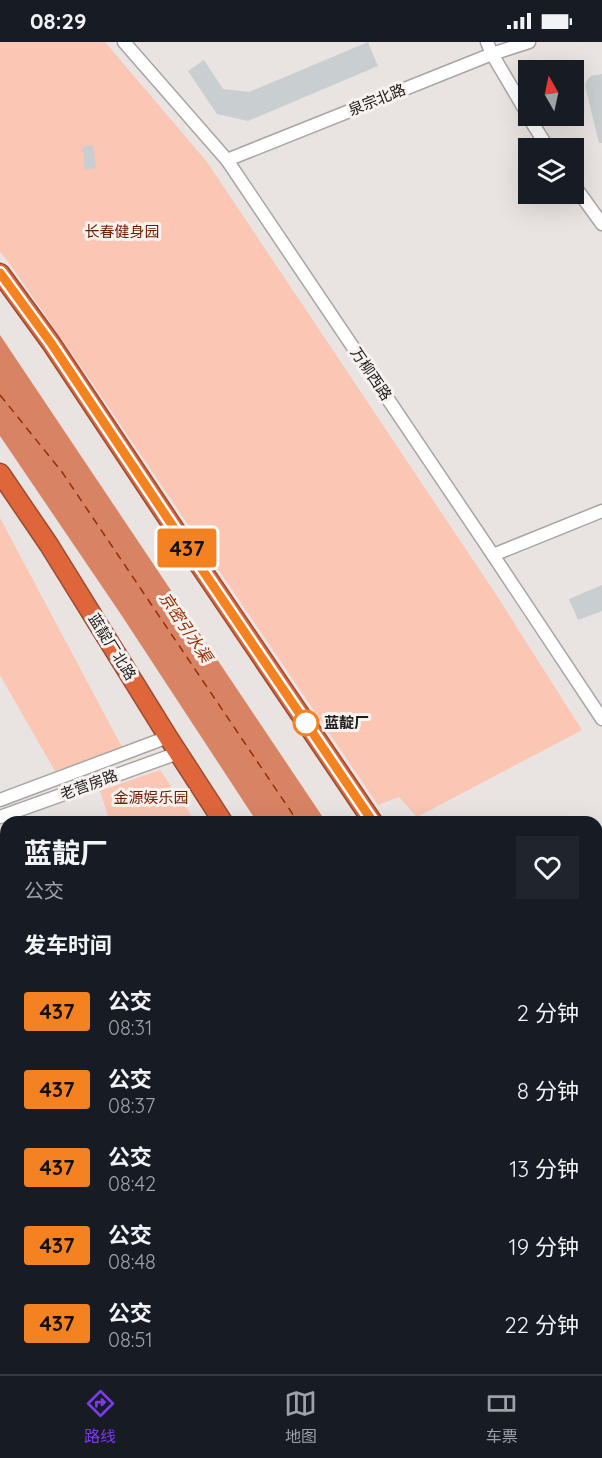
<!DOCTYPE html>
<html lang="zh">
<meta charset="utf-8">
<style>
:root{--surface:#171b24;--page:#20242c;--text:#f1f3f6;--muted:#9ea1a6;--line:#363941;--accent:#7c3aed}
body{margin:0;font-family:Quicksand,"Noto Sans SC",sans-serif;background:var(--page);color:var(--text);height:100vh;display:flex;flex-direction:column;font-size:22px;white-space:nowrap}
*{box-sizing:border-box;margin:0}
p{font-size:20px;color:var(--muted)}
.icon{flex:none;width:33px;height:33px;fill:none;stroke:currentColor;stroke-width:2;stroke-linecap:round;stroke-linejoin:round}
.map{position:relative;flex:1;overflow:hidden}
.sheet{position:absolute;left:0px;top:774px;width:603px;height:558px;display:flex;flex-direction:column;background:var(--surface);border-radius:18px 18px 0 0;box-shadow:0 6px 24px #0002}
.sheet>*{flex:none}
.badge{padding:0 12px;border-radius:4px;font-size:21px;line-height:39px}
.needle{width:39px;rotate:351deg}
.fabs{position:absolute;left:518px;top:18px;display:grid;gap:12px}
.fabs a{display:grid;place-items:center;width:66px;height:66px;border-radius:0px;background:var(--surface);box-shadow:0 6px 24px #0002;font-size:30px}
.map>.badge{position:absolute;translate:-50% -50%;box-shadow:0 0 0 3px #fff}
h2{padding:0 24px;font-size:22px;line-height:54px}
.round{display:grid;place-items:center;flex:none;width:63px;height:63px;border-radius:0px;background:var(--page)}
.head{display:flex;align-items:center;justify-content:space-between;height:102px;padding:0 24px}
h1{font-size:28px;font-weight:700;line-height:45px}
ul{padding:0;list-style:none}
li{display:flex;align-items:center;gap:18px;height:78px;padding:0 24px}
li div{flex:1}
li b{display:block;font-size:22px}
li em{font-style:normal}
li .badge{min-width:66px;font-weight:700;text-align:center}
.status{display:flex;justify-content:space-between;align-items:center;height:42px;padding:0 30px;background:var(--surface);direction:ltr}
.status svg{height:16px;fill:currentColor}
.tabs{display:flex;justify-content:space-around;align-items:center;height:84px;border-top:2px solid var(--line);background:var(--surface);font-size:16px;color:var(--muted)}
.tabs a{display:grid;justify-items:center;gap:3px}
.tabs .selected{color:var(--accent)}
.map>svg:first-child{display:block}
.green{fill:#fbc6b4}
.water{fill:#d98365}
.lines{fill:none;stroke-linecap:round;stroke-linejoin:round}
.ferry{stroke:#952f00;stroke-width:1.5;stroke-dasharray:8 6;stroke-linecap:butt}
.building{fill:#c9cfd0}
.minor-casing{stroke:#aaa5a3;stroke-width:15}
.highway-casing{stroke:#9b4c30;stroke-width:21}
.minor{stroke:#fff;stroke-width:12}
.highway{stroke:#df663b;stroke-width:18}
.line-casing{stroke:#fff;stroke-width:14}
.line{stroke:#f58220;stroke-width:9}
.stop-dot{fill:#fff;stroke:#f58220;stroke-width:3}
.labels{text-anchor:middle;stroke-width:6;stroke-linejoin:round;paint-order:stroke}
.street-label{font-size:15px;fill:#1d1b1b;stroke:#f7f1ef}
.park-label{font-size:15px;fill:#6c1e00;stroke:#f7f1ef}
.stop-label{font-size:15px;font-weight:bold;fill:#1d1b1b;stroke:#f7f1ef;text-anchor:start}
.water-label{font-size:16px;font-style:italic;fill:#952f00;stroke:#f7f1ef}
</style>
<div class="status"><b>08:29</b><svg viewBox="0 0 49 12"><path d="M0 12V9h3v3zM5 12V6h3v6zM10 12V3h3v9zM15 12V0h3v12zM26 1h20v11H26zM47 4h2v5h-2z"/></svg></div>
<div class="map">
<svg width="602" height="1332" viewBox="0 0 602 1332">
<rect width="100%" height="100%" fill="#e9e3e1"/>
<!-- green -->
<g class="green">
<path d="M 0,0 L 105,0 L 207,120 L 495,551 L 582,688 L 417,775 L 399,755 L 378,763 L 105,360 L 10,222 L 0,210 Z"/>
<path d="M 0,476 L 123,707 L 55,729 L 0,633 Z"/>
<path d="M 160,728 L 196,780 L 110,780 L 100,749 Z"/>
</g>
<!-- water -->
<g class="water">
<path d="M 0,293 L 326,780 L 257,780 L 122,574 L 0,394 Z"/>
<path d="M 597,1190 L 602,1197 L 602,1307 L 597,1300 Z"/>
</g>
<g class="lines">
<!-- ferry -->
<g class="ferry">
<path d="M 0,353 L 62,430 L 298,780"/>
<path d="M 597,1240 L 602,1248"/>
</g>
</g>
<!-- building -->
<g class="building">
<path d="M 368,0 L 378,24 L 248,79 L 217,72 L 188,29 L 204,18 L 223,47 L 249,50 Z"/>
<path d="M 602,32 L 602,101 L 599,101 L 585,44 L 587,38 L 591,34 Z"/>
<path d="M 93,103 L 96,126 L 85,128 L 82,105 Z"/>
<path d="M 602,543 L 602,569 L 578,578 L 569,557 Z"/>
</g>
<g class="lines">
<!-- minor casing -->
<g class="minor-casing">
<g id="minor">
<path d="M 124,0 L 227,118 L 493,513 L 602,677"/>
<path d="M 487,0 L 492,12 L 528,73"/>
<path d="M 528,74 L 548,106"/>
<path d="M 227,118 L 492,12 L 529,0"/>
<path d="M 573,142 L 602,182"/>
<path d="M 493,513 L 602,469"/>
<path d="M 0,758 L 168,695"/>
<path d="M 0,775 L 178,711"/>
<path d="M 0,862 L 6,869"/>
<path d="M 597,1026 L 602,1028"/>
<path d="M 597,1069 L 602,1076"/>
<path d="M 0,1224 L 6,1222"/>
<path d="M 0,1236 L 6,1234"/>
<path d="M 363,1326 L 364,1332"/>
<path d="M 431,1326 L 434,1332"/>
<path d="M 537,1326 L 541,1332"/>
</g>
</g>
<!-- highway casing -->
<g class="highway-casing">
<g id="highway">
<path d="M 0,231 L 51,301 L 172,483 L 373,780"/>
<path d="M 0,431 L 49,503 L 168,695 L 223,780"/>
<path d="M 597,1109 L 602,1116"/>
<path d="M 581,1326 L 585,1332"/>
</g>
</g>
<!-- minor -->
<use href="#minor" class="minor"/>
<!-- highway -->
<use href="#highway" class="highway"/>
</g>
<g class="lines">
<!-- line casing -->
<g class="line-casing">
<path id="line" d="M 0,231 L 51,301 L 172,483 L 373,780"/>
</g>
<!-- line -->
<use href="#line" class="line"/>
</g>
<!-- markers -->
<circle class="stop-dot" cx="306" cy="681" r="12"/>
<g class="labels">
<!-- street labels -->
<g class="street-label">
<text transform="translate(377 58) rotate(-22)" y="5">泉宗北路</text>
<text transform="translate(371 332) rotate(56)" y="5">万柳西路</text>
<text transform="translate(112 605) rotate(58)" y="5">蓝靛厂北路</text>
<text transform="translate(89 743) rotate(-20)" y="5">老营房路</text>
</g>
<!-- park labels -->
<g class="park-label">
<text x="122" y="195">长春健身园</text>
<text x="151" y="761">金源娱乐园</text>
</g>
<!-- stop labels -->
<g class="stop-label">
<text x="324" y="686">蓝靛厂</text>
</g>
<!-- water labels -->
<g class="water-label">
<text transform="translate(186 585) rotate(56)" y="6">京密引水渠</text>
</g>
</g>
</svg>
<div class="fabs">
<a><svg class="needle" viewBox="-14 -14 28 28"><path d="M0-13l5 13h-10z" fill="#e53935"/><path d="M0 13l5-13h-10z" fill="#9ea1a6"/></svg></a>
<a><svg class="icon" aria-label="layers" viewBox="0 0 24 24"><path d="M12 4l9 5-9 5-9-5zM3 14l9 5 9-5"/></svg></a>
</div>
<b class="badge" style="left:187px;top:506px;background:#f58220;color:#111">437</b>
<section class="sheet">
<div class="head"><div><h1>蓝靛厂</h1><p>公交</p></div><a class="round"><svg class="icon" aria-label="heart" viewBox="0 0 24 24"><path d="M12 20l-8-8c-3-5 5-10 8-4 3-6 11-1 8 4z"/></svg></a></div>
<h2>发车时间</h2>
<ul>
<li><span class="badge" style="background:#f58220;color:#111">437</span><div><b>公交</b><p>08:31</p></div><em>2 分钟</em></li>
<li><span class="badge" style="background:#f58220;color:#111">437</span><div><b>公交</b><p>08:37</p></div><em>8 分钟</em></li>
<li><span class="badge" style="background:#f58220;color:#111">437</span><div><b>公交</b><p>08:42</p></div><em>13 分钟</em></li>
<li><span class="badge" style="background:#f58220;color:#111">437</span><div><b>公交</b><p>08:48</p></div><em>19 分钟</em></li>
<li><span class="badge" style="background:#f58220;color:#111">437</span><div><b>公交</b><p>08:51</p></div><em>22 分钟</em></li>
</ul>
</section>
</div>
<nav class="tabs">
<a class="selected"><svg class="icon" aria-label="directions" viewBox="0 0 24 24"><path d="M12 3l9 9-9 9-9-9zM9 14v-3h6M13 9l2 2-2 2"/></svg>路线</a>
<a><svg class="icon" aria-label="map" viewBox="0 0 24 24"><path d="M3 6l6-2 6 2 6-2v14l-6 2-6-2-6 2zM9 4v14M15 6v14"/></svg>地图</a>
<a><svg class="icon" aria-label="tickets" viewBox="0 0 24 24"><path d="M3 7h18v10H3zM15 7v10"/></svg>车票</a>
</nav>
